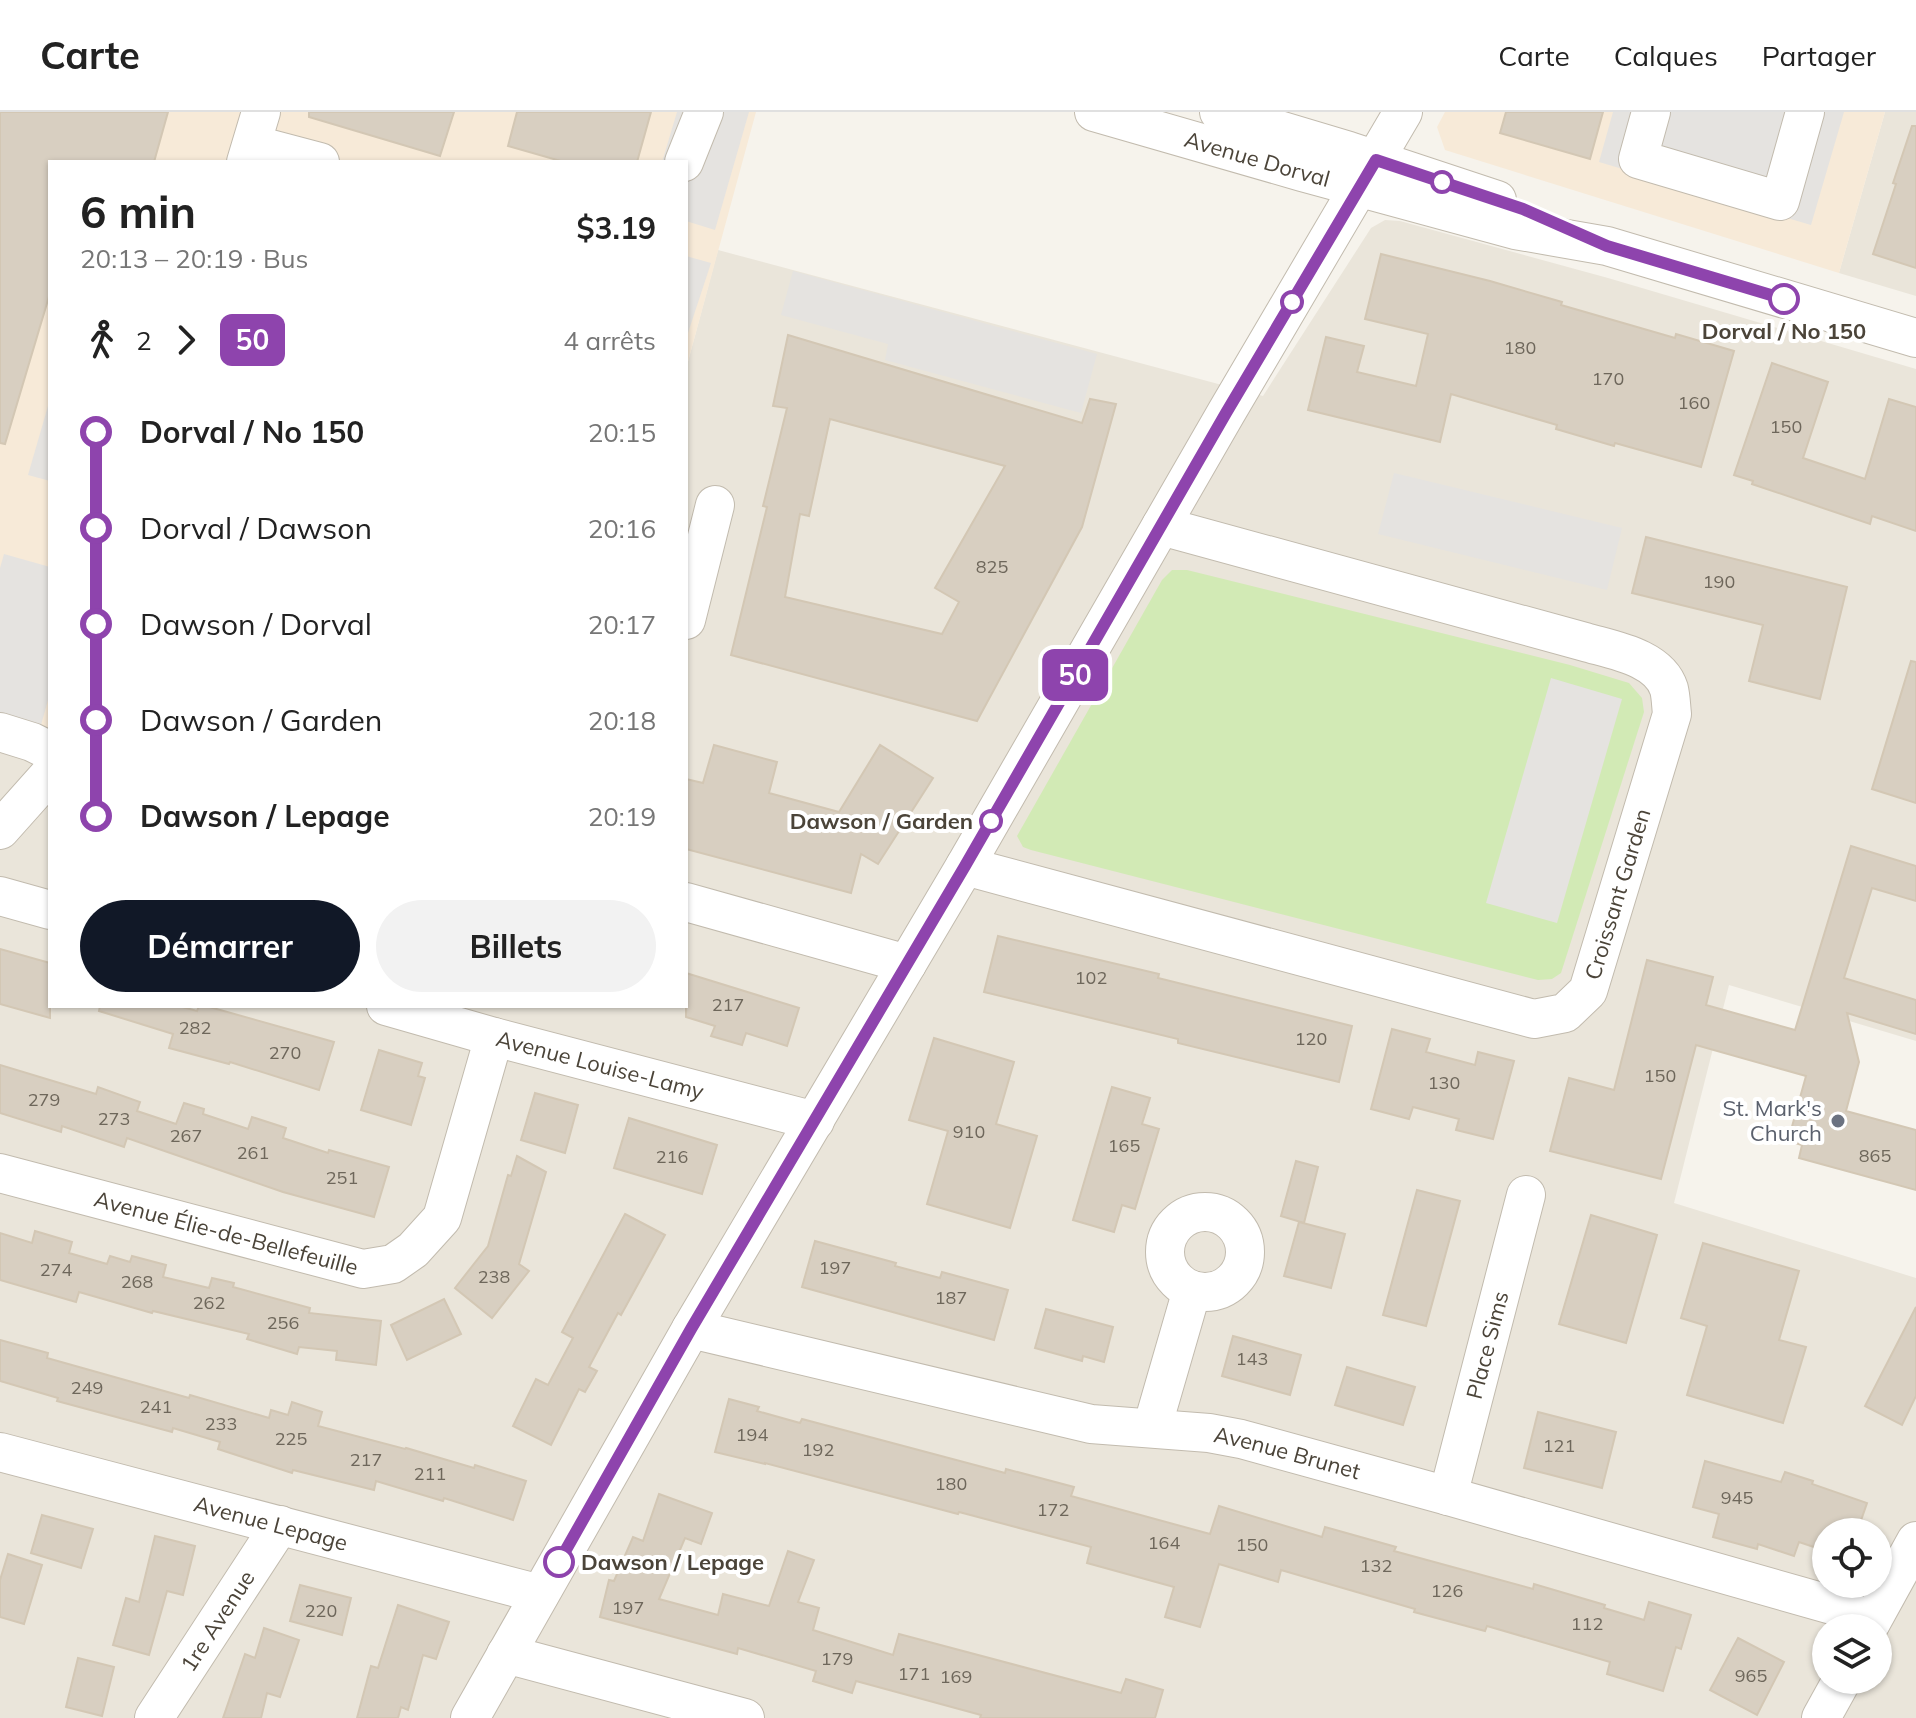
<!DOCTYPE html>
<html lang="fr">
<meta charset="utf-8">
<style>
:root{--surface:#fff;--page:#f2f2f2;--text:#222;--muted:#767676;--line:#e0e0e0;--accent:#111827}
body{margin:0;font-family:Mulish,sans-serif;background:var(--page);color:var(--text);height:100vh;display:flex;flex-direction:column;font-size:30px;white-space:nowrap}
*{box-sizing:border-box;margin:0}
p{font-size:26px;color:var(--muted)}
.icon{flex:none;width:44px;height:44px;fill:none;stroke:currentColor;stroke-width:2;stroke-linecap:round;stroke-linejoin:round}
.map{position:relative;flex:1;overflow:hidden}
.details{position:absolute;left:48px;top:48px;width:640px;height:848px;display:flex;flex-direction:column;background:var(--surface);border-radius:0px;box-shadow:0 2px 6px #0004}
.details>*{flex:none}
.badge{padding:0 16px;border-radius:12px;font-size:28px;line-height:52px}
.controls{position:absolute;left:1812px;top:1406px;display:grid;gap:16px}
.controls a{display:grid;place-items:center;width:80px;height:80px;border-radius:50%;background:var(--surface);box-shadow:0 2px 6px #0004;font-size:40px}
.map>.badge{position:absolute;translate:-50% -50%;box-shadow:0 0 0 4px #fff}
.legs{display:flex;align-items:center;gap:12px;height:88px;padding:0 32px;font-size:26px}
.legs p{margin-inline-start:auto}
.head{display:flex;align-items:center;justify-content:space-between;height:136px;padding:0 32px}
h1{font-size:44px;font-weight:700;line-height:60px}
.cta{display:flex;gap:16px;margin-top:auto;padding:16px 32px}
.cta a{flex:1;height:92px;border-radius:48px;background:var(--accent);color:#fff;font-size:32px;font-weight:700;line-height:92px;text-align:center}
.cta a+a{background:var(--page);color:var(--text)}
ul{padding:0 32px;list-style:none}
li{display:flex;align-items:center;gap:28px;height:96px;font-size:30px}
li i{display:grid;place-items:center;width:12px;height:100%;margin:0 10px;background:currentColor}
li i::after{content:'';width:20px;height:20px;margin:-10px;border:6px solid;border-radius:50%;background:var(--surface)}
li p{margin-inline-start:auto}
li:first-child i{background:linear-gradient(#0000 50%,currentColor 0)}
li:last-child i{background:linear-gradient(currentColor 50%,#0000 0)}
header{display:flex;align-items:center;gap:48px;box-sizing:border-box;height:112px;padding:0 40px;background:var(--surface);border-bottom:2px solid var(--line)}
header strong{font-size:38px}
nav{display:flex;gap:44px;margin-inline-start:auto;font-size:28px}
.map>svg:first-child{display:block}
.residential{fill:#eae5da;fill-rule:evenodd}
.commercial{fill:#f7ead8}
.green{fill:#d2eab5}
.parking{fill:#e5e3e0}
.building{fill:#d8cfc1;stroke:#d3c7b4;stroke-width:2;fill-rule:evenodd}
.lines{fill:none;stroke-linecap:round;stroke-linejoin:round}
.minor-casing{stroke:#c2bbae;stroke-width:40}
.minor{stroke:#fff;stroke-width:38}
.line-1-casing{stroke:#fff;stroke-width:18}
.line-1{stroke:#8e44ad;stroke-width:12}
.stop-1-dot{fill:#fff;stroke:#8e44ad;stroke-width:4}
.worship-dot{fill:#6b7280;stroke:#fff;stroke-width:3}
.labels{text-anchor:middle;stroke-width:8;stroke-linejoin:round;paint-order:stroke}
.number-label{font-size:18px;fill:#6e675b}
.street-label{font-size:22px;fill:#4b4439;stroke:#fff}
.stop-label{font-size:22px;font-weight:bold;fill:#4b4439;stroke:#fff}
.worship-label{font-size:22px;fill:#5b616d;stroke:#fff;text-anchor:end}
</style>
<header>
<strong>Carte</strong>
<nav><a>Carte</a><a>Calques</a><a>Partager</a></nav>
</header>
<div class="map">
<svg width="1916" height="1606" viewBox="0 0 1916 1606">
<rect width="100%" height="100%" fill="#f6f3ec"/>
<!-- residential -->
<g class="residential">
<path d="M 1885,0 L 1916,0 L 1916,184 L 1839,161 Z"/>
<path d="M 1385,108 L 1400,109 L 1608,166 L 1916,257 L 1916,929 L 1729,873 L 1674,1091 L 1916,1166 L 1916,1606 L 0,1606 L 0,639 L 50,653 L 50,894 L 686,894 L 686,257 L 718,138 L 1263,284 L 1371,116 ZM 1826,1420 L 1878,1420 L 1878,1472 L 1826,1472 ZM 1826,1516 L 1878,1516 L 1878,1568 L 1826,1568 Z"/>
</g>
<!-- commercial -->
<g class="commercial">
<path d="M 0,0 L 756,0 L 686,257 L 686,50 L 50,50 L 50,653 L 0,639 Z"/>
<path d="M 1445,0 L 1885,0 L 1839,161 L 1445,38 L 1437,15 Z"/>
</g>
<!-- green -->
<path class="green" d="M 1172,458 L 1187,458 L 1570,553 L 1629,571 L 1642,586 L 1644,600 L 1561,861 L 1552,867 L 1538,868 L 1031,738 L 1023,735 L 1017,724 L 1162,468 Z"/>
<!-- parking -->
<g class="parking">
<path d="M 677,0 L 749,0 L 715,118 L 686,109 L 686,50 L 662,50 Z"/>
<path d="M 1613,0 L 1844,0 L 1811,113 L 1599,50 Z"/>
<path d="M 686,144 L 711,151 L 686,227 Z"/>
<path d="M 793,159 L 1097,242 L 1081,301 L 885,248 L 888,232 L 781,203 Z"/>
<path d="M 50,287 L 50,369 L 28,363 Z"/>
<path d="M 1394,361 L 1622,416 L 1607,478 L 1378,422 Z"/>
<path d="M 4,442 L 50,455 L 50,581 L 41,613 L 0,601 L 0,456 Z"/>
<path d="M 1551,566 L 1622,587 L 1557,811 L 1486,791 Z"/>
</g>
<!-- building -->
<g class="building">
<path d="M 0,0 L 168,0 L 154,50 L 50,50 L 50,181 L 5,332 L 0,331 Z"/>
<path d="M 309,0 L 454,0 L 440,44 L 309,5 Z"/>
<path d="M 517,0 L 651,0 L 637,50 L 564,50 L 508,34 Z"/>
<path d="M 1506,0 L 1603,0 L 1590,47 L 1500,21 Z"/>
<path d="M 1912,14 L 1916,14 L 1916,156 L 1873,142 L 1896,72 L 1893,71 Z"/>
<path d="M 1381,142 L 1490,169 L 1562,190 L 1561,193 L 1675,226 L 1676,222 L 1734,239 L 1701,355 L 1615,331 L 1614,334 L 1556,317 L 1557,313 L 1451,282 L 1440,330 L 1308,298 L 1326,225 L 1364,234 L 1357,260 L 1416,274 L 1428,222 L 1365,207 Z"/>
<path d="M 788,223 L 1082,311 L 1090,287 L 1116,292 L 1082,415 L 977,609 L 731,543 L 767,395 L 763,394 L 787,296 L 773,294 ZM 830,307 L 1005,354 L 935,476 L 959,490 L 942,522 L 785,485 L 800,402 L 809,404 Z"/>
<path d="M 1772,251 L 1828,270 L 1803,346 L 1865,367 L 1889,287 L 1916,295 L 1916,419 L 1872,404 L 1870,412 L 1752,372 L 1753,369 L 1734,363 Z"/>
<path d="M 1646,425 L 1847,475 L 1820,587 L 1749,569 L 1763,513 L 1632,481 Z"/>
<path d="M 1911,549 L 1916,550 L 1916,691 L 1872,677 Z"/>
<path d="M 714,633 L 777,650 L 769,681 L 839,700 L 880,633 L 933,666 L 878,752 L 861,742 L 851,781 L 686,737 L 686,667 L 703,671 Z"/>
<path d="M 1851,734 L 1916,754 L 1916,789 L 1872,776 L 1844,866 L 1916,888 L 1916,922 L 1847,901 L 1859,950 L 1846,999 L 1916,1018 L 1916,1078 L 1799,1046 L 1802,1033 L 1788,1029 L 1806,964 L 1696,933 L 1661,1067 L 1550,1039 L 1569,966 L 1614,978 L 1647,848 L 1713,865 L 1706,893 L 1795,918 Z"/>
<path d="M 998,824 L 1159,862 L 1158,866 L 1352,914 L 1339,970 L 1178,931 L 1178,927 L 984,880 Z"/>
<path d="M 0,837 L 50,851 L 50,906 L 0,892 Z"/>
<path d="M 686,861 L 799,896 L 787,934 L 746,921 L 742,933 L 711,924 L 715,914 L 686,905 Z"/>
<path d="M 100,894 L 179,894 L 197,899 L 199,894 L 206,894 L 334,930 L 319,978 L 230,950 L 229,952 L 169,936 L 173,922 L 99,899 Z"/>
<path d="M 1392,917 L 1430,927 L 1426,940 L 1475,953 L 1478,940 L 1514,949 L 1493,1027 L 1456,1018 L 1459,1007 L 1413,995 L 1409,1007 L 1371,997 Z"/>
<path d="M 934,926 L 1014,950 L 996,1012 L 1037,1024 L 1010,1116 L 927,1092 L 948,1019 L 909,1008 Z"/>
<path d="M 379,938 L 422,951 L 418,964 L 425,966 L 411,1013 L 361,998 Z"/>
<path d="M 0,953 L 96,982 L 98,975 L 140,990 L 137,999 L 176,1012 L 184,991 L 204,997 L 203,1002 L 248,1017 L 252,1005 L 286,1016 L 283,1026 L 328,1041 L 329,1038 L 389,1055 L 374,1105 L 283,1080 L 127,1026 L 124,1035 L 62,1014 L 61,1020 L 0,1001 Z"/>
<path d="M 1112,975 L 1150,986 L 1142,1012 L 1159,1017 L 1135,1097 L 1122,1093 L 1114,1120 L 1073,1108 Z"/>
<path d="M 535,981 L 578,993 L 565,1041 L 521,1028 Z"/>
<path d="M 629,1006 L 717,1033 L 702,1082 L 614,1056 Z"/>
<path d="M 517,1044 L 546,1060 L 519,1152 L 529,1159 L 492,1206 L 455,1176 L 488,1134 L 508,1063 L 511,1064 Z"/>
<path d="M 1296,1049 L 1318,1055 L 1304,1111 L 1281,1104 Z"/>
<path d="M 1417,1078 L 1460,1089 L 1426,1214 L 1383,1203 Z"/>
<path d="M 625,1102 L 665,1123 L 621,1203 L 618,1201 L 589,1255 L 597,1259 L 585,1280 L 579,1277 L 551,1333 L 513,1314 L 536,1267 L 548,1273 L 573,1226 L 562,1220 Z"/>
<path d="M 1591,1103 L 1657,1123 L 1626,1231 L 1559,1212 Z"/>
<path d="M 1299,1110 L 1345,1122 L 1331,1176 L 1284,1164 Z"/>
<path d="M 35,1119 L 72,1130 L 69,1141 L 107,1152 L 110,1144 L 130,1150 L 132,1144 L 166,1153 L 163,1165 L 209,1176 L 212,1166 L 234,1171 L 233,1175 L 310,1196 L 309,1201 L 381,1209 L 376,1253 L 336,1248 L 337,1239 L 299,1235 L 297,1242 L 247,1227 L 249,1222 L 153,1199 L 152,1201 L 79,1180 L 76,1190 L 0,1168 L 0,1121 L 32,1131 Z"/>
<path d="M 815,1129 L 896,1151 L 895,1154 L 940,1166 L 942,1160 L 1008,1178 L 994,1228 L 802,1175 Z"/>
<path d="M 1703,1131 L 1799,1159 L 1779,1228 L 1806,1235 L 1783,1311 L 1687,1283 L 1707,1214 L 1681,1206 Z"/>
<path d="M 444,1187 L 461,1222 L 407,1248 L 391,1213 Z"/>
<path d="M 1916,1195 L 1916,1284 L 1902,1313 L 1865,1294 Z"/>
<path d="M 1046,1197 L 1113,1215 L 1104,1250 L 1083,1244 L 1082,1249 L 1035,1236 Z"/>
<path d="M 1233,1224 L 1301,1243 L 1290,1283 L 1222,1264 Z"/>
<path d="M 0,1228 L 48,1241 L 47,1246 L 189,1286 L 190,1283 L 269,1306 L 271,1298 L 288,1303 L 292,1290 L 322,1300 L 318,1314 L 405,1337 L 406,1336 L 474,1356 L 475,1353 L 526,1369 L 513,1408 L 444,1386 L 443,1389 L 376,1369 L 374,1378 L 293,1358 L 292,1361 L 218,1337 L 220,1330 L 173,1316 L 172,1320 L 57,1289 L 58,1286 L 0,1269 Z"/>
<path d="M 1347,1255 L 1415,1275 L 1403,1313 L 1335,1293 Z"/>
<path d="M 729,1287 L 759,1295 L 757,1299 L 800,1311 L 802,1307 L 1005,1361 L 1006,1357 L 1074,1375 L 1071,1384 L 1210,1422 L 1219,1394 L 1322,1425 L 1325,1415 L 1396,1435 L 1394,1439 L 1533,1477 L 1534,1472 L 1605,1493 L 1604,1496 L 1644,1508 L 1649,1490 L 1691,1503 L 1681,1537 L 1676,1535 L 1663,1579 L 1607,1562 L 1610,1550 L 1487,1514 L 1485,1519 L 1414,1500 L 1415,1497 L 1281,1458 L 1278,1470 L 1219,1452 L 1200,1515 L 1165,1505 L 1174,1475 L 1087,1451 L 1091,1435 L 959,1400 L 958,1402 L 765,1351 L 765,1352 L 715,1340 Z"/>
<path d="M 1538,1300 L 1616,1320 L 1602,1376 L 1524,1356 Z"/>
<path d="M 1705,1349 L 1781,1370 L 1785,1360 L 1813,1369 L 1812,1372 L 1867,1391 L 1857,1420 L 1826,1420 L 1826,1439 L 1799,1430 L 1794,1444 L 1758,1432 L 1757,1437 L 1713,1425 L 1719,1402 L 1693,1395 Z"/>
<path d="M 659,1382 L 712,1401 L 701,1432 L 685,1426 L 659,1487 L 718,1503 L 723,1482 L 769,1494 L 788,1439 L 814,1448 L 798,1490 L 819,1496 L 813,1518 L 893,1543 L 899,1522 L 1121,1581 L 1126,1567 L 1163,1578 L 1155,1606 L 980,1606 L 981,1603 L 856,1569 L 852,1581 L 813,1569 L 816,1559 L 738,1536 L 737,1542 L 600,1505 L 609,1468 L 614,1469 L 633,1425 L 643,1429 Z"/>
<path d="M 42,1403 L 93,1417 L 81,1456 L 31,1441 Z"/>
<path d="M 155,1424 L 195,1434 L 183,1483 L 167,1479 L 149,1543 L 113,1533 L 126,1486 L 139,1490 Z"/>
<path d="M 8,1442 L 42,1453 L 24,1512 L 0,1505 L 0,1468 Z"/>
<path d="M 300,1473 L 351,1486 L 342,1523 L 290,1509 Z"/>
<path d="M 398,1493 L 449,1510 L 436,1547 L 423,1543 L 408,1598 L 401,1595 L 398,1606 L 357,1606 L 371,1554 L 378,1556 Z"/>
<path d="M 264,1516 L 299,1528 L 280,1585 L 267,1581 L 261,1606 L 223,1606 L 245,1542 L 255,1546 Z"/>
<path d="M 1738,1526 L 1784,1550 L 1757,1603 L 1710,1578 Z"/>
<path d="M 78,1546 L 114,1555 L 102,1604 L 66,1595 Z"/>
</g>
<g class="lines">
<!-- minor casing -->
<g class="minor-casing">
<g id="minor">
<path id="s1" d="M 1094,0 L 1302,60 L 1515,118 L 1607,134 L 1916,226"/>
<path d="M 1219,0 L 1349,39 L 1497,88"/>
<path d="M 1651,0 L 1638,47 L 1780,89 L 1805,0"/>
<path d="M 252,32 L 320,50"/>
<path d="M 246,50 L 261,0"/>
<path d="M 684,50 L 704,0"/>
<path d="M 686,508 L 715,393"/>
<path d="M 0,620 L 32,630 L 50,639"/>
<path d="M 0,718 L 50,662"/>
<path id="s2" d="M 965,754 L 1534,907 L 1565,901 L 1588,879 L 1672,602 C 1671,594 1671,585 1669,577 C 1659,545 1612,538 1585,530 L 1161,414"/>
<path d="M 0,784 L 50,798"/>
<path d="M 686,790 L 907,852"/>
<path id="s3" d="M 386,894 L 494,925 L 815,1009"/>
<path id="s4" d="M 0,1061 L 363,1157 L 393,1152 L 413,1138 L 442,1106 L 494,925"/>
<circle cx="1205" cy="1140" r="40"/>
<path id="s5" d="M 691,1217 L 1091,1312 L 1209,1321 L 1241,1327 L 1448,1384 L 1846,1497 L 1871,1510"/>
<path d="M 1152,1316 L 1192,1178"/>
<path id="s6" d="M 0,1340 L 540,1482"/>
<path id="s7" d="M 1448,1384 L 1526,1083"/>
<path d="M 1868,1516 L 1916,1429"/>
<path d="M 506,1542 L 745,1606"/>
<path id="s8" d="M 154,1606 L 280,1413"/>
<path d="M 470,1606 L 691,1217 L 965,754 L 1226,301 L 1403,0"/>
<path d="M 1821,1606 L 1842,1568"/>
</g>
</g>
<!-- minor -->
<use href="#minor" class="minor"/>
</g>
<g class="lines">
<!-- line-1 casing -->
<g class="line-1-casing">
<path id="line-1" d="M 559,1450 L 691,1217 L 965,754 L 1226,301 L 1376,48 L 1523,97 L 1607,134 L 1784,187"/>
</g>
<!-- line-1 -->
<use href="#line-1" class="line-1"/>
</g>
<!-- markers -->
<g class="stop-1-dot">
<circle cx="1442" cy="70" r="10"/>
<circle cx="1784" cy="187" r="14"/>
<circle cx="1292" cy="190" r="10"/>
<circle cx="991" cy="709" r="10"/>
<circle cx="559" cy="1450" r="14"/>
</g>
<circle class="worship-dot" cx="1838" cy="1009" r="8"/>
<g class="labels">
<!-- number labels -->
<g class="number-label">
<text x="1520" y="242">180</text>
<text x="1608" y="273">170</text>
<text x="1694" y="297">160</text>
<text x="1786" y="321">150</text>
<text x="992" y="461">825</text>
<text x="1719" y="476">190</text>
<text x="1091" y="872">102</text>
<text x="728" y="899">217</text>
<text x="195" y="922">282</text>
<text x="1311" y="933">120</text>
<text x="285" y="947">270</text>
<text x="1660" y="970">150</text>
<text x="1444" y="977">130</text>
<text x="44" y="994">279</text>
<text x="114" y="1013">273</text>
<text x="969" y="1026">910</text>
<text x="186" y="1030">267</text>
<text x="1124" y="1040">165</text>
<text x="253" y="1047">261</text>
<text x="1875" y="1050">865</text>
<text x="672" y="1051">216</text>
<text x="342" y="1072">251</text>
<text x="835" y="1162">197</text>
<text x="56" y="1164">274</text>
<text x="494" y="1171">238</text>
<text x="137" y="1176">268</text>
<text x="951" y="1192">187</text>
<text x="209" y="1197">262</text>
<text x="283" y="1217">256</text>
<text x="1252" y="1253">143</text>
<text x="87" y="1282">249</text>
<text x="156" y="1301">241</text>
<text x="221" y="1318">233</text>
<text x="752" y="1329">194</text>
<text x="291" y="1333">225</text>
<text x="1559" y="1340">121</text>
<text x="818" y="1344">192</text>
<text x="366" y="1354">217</text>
<text x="430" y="1368">211</text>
<text x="951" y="1378">180</text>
<text x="1737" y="1392">945</text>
<text x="1053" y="1404">172</text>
<text x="1164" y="1437">164</text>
<text x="1252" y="1439">150</text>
<text x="1376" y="1460">132</text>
<text x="1447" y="1485">126</text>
<text x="628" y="1502">197</text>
<text x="321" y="1505">220</text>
<text x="1587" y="1518">112</text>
<text x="837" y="1553">179</text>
<text x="914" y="1568">171</text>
<text x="1751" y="1570">965</text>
<text x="956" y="1571">169</text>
</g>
<!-- street labels -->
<g class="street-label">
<text dy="8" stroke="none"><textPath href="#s1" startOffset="170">Avenue Dorval</textPath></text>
<text dy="8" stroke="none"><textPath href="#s2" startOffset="754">Croissant Garden</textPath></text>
<text dy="8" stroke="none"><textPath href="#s3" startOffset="222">Avenue Louise-Lamy</textPath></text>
<text dy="8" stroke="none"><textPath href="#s4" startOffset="234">Avenue Élie-de-Bellefeuille</textPath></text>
<text dy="8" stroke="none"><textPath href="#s7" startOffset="156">Place Sims</textPath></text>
<text dy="8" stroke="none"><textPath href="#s5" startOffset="610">Avenue Brunet</textPath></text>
<text dy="8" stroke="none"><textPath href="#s6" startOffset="280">Avenue Lepage</textPath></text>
<text dy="8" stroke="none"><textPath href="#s8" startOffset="116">1re Avenue</textPath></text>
</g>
<!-- stop labels -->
<g class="stop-label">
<text x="1784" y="227">Dorval / No 150</text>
<text x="973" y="717" text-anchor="end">Dawson / Garden</text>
<text x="581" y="1458" text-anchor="start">Dawson / Lepage</text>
</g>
<!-- worship labels -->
<g class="worship-label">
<text x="1822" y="1004">St. Mark's<tspan x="1822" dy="25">Church</tspan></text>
</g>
</g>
</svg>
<div class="controls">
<a><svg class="icon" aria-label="locate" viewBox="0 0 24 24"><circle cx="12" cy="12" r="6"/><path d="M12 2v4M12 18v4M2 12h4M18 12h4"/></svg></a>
<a><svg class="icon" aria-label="layers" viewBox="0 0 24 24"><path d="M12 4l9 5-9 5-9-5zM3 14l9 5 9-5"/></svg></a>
</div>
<b class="badge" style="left:1075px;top:563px;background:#8e44ad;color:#fff">50</b>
<section class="details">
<div class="head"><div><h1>6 min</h1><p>20:13 – 20:19 · Bus</p></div><b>$3.19</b></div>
<div class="legs"><svg class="icon" aria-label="walk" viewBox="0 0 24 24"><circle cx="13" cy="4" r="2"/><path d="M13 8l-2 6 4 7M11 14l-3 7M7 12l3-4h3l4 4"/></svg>2<svg class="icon" aria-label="forward" viewBox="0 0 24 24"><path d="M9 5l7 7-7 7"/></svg><b class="badge" style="background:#8e44ad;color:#fff">50</b><p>4 arrêts</p></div>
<ul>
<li><i style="color:#8e44ad"></i><b>Dorval / No 150</b><p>20:15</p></li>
<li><i style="color:#8e44ad"></i><span>Dorval / Dawson</span><p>20:16</p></li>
<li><i style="color:#8e44ad"></i><span>Dawson / Dorval</span><p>20:17</p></li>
<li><i style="color:#8e44ad"></i><span>Dawson / Garden</span><p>20:18</p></li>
<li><i style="color:#8e44ad"></i><b>Dawson / Lepage</b><p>20:19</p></li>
</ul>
<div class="cta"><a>Démarrer</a><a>Billets</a></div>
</section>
</div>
